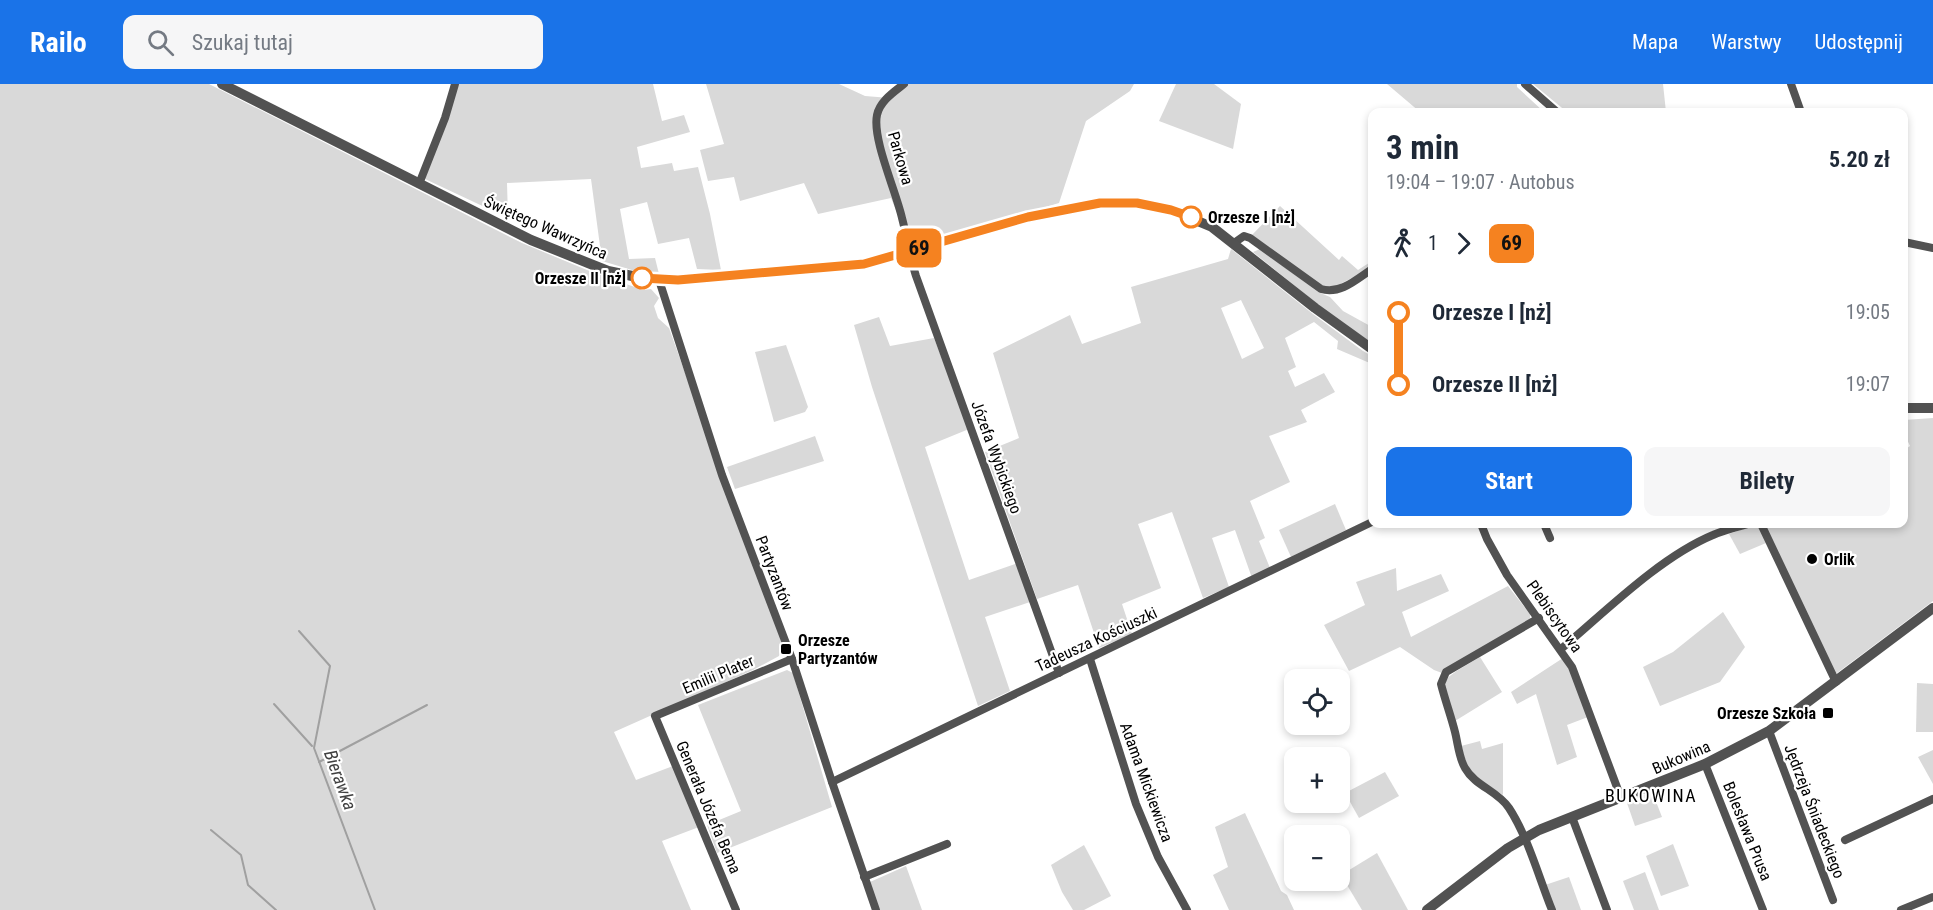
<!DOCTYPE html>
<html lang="pl">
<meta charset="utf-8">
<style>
:root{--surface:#fff;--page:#f6f6f7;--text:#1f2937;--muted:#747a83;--accent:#1a73e8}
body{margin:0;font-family:"Roboto Condensed",sans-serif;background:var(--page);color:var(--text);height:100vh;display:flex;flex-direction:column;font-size:22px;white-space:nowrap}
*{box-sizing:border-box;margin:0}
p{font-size:20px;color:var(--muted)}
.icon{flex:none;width:33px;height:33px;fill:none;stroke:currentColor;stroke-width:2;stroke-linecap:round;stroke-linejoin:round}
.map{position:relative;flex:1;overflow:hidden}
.drawer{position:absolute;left:1368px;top:24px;width:540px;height:420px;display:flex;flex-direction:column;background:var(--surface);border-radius:12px;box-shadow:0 3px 9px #0003}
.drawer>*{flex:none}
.badge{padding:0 12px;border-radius:9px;font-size:21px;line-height:39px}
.tools{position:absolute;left:1284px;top:585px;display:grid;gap:12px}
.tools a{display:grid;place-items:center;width:66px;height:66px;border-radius:12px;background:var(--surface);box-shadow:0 3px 9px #0003;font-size:30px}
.map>.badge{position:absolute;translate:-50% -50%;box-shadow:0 0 0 3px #fff}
.legs{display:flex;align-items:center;gap:9px;height:66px;padding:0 18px;font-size:20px}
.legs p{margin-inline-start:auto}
.overview{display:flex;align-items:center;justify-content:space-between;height:102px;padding:0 18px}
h1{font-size:33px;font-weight:700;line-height:45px}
.primary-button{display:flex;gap:12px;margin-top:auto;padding:12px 18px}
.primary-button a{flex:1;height:69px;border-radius:12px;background:var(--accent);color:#fff;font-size:24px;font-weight:700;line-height:69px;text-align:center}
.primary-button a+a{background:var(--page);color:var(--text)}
ul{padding:0 18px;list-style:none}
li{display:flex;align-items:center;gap:21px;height:72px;font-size:22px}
li i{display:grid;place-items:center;width:9px;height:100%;margin:0 8px;background:currentColor}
li i::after{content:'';width:15px;height:15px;margin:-8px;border:4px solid;border-radius:50%;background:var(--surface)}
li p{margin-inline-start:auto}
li:first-child i{background:linear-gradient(#0000 50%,currentColor 0)}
li:last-child i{background:linear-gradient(currentColor 50%,#0000 0)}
header{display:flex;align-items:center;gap:36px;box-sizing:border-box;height:84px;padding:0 30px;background:var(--accent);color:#fff}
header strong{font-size:28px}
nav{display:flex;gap:33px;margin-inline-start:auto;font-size:21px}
.search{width:420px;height:54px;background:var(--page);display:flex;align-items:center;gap:15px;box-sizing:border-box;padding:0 21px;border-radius:12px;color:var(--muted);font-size:22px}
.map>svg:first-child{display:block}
.green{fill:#d9d9d9;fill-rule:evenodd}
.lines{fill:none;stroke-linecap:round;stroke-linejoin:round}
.stream{stroke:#a0a0a0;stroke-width:2}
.minor{stroke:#525252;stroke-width:8}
.tertiary{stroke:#525252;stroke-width:10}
.line-1-casing{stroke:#fff;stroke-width:14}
.line-1{stroke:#f58220;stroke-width:9}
.stop-1-dot{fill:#fff;stroke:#f58220;stroke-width:3}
.poi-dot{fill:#000;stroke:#fff;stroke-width:2}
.labels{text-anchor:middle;stroke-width:4.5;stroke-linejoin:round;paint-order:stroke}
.street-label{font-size:16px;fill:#000;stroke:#fff}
.stop-label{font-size:16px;font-weight:bold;fill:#000;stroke:#fff;text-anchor:start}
.poi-label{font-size:16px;font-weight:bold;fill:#000;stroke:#fff;text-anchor:start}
.water-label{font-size:18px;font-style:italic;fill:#414141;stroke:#fff}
.neighbourhood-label{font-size:18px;letter-spacing:1.5px;fill:#000;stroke:#fff}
</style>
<header>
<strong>Railo</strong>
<div class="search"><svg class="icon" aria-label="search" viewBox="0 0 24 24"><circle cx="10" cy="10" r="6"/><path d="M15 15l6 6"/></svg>Szukaj tutaj</div>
<nav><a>Mapa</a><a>Warstwy</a><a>Udostępnij</a></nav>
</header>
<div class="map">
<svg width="1933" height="826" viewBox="0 0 1933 826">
<rect width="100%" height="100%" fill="#fff"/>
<!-- green -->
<g class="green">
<path d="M 0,0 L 209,0 L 522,159 L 587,186 L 643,206 L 651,205 L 659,214 L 654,222 L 658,234 L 669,244 L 782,559 L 779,572 L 753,586 L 614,648 L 636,696 L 673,682 L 699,743 L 662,757 L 691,826 L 0,826 Z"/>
<path d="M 459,0 L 653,0 L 662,37 L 684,31 L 690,48 L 637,63 L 641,84 L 672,79 L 674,87 L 698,83 L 710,130 L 721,186 L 697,185 L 689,154 L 658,160 L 647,118 L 620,125 L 629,175 L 655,174 L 659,190 L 632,186 L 602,177 L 591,95 L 507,99 L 508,134 L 425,95 Z"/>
<path d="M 706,0 L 839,0 L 865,12 L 890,14 L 909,0 L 1134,0 L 1130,7 L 1086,37 L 1059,119 L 911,163 L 891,114 L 818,130 L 804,99 L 740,117 L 734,93 L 708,97 L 700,66 L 724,60 Z"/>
<path d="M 1176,0 L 1214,0 L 1241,20 L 1233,65 L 1159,37 Z"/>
<path d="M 1387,0 L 1517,0 L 1517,3 L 1544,28 L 1420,28 Z"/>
<path d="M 1533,0 L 1663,0 L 1666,28 L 1567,28 Z"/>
<path d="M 1280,122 L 1339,176 L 1342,172 L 1358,186 L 1372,177 L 1372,184 L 1332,204 L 1320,201 L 1252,151 Z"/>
<path d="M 1231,165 L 1313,230 L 1363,267 L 1372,272 L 1372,280 L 1337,265 L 1338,257 L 1314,238 L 1285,254 L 1296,283 L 1288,287 L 1295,303 L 1324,289 L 1335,308 L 1301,326 L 1307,338 L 1269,352 L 1290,398 L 1250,417 L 1265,454 L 1259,457 L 1270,484 L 1252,494 L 1235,446 L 1212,454 L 1229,503 L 1203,514 L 1172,428 L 1138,440 L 1161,504 L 1122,520 L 1132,550 L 1099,564 L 1078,501 L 1037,515 L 985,368 L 1019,354 L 993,269 L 1070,231 L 1082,260 L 1141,239 L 1131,203 L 1228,175 ZM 1241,216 L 1264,264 L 1242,275 L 1221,224 Z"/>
<path d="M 1260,165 L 1318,208 L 1330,213 L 1343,227 L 1372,243 L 1372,259 L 1335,234 L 1253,168 Z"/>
<path d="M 879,233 L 890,262 L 934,254 L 969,345 L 925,363 L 969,496 L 1018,479 L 1030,518 L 985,533 L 1010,607 L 978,622 L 872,303 L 854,241 Z"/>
<path d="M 786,261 L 808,323 L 805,328 L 774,338 L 755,268 Z"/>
<path d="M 1933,334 L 1933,517 L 1833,592 L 1761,440 L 1904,440 L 1904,366 L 1910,362 L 1904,349 L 1904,336 Z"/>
<path d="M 815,352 L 824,377 L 735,405 L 727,383 Z"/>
<path d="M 1335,420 L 1346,446 L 1291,473 L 1279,446 Z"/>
<path d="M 1758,440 L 1766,459 L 1740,470 L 1729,450 Z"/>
<path d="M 1396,484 L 1397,507 L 1441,490 L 1449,507 L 1402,528 L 1411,553 L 1508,502 L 1530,530 L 1530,536 L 1442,589 L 1434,586 L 1400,563 L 1349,587 L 1324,541 L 1365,521 L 1356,498 Z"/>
<path d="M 1723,528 L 1745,563 L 1720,598 L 1660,622 L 1643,583 L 1673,568 Z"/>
<path d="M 1480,573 L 1502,608 L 1455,637 C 1439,591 1439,598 1480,573 Z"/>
<path d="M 1563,574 L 1571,588 L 1588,633 L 1567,641 L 1577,673 L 1557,681 L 1536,610 L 1517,620 L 1511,608 Z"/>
<path d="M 787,586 L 793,589 L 832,723 L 717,769 L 707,741 L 741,727 L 698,621 Z"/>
<path d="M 1917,599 L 1933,600 L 1933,648 L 1916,648 Z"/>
<path d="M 1480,657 L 1482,665 L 1503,659 L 1503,711 C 1477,693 1470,694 1461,662 Z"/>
<path d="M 1933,666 L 1933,700 L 1918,673 Z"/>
<path d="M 1385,688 L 1399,712 L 1359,734 L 1345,709 Z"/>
<path d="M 1651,708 L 1653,710 L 1662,733 L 1635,742 L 1627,719 L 1628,716 Z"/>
<path d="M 1245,729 L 1281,807 L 1287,811 L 1294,826 L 1229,826 L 1213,791 L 1228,783 L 1215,743 Z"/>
<path d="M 1673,760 L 1689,802 L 1661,812 L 1646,772 Z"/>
<path d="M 1084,761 L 1111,812 L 1084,826 L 1073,826 L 1062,808 L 1051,781 Z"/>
<path d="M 1377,769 L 1408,826 L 1362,826 L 1341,791 Z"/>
<path d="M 906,782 L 922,826 L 879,826 L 870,798 Z"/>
<path d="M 1645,788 L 1659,826 L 1634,826 L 1623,797 Z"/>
<path d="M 1569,793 L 1581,826 L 1555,826 L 1545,801 Z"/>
</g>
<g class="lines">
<!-- stream -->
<g class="stream">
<path d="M 299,547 L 330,582 L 314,664 L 375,826"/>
<path d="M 274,620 L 312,662"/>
<path d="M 319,678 L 427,621"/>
<path d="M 211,746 L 241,771 L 248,801 L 276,826"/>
</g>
<!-- minor -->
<g class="minor">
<path d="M 904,0 C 894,8 880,17 877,31 C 872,55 896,107 902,134 C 907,153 910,173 916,192 L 1059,589"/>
<path d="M 1525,0 L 1557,28"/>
<path d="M 1791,0 L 1801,28"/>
<path d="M 419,100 L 445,34 L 455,0"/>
<path d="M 1904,158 L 1933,164"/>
<path d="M 1234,159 L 1244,152 L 1250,154 L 1321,205 C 1340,211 1357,195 1372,185"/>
<path d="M 659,196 L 722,391 L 792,575 L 832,698 L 876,826"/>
<path d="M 1481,440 L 1487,455 L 1507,491 L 1572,583 L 1621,714"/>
<path d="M 1544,440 L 1550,454"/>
<path d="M 1761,440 L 1836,598"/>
<path d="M 1539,534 L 1446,588 L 1441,600 C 1445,616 1451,632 1455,648 C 1458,660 1459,674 1465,684 C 1475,702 1498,707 1509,724 C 1528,753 1539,794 1552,826"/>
<path d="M 1561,565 C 1605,528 1660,473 1713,451 C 1724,446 1737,443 1748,440"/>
<path d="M 1090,575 L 1136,720 L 1158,773 L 1187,826"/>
<path d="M 1769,647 L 1833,816"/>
<path d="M 1705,680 L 1763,826"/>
<path d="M 832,698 L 1372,438"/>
<path d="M 1572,733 L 1607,826"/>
<path d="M 1845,756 L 1933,715"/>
<path d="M 864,793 L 947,760"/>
<path d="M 736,826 L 655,632 L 792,575"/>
<path d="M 1901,826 L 1933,813"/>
</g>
<!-- tertiary -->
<g class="tertiary">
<path d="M 222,0 L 531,156 L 608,187 L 642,194 L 678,196 L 865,180 L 1027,133 L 1100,119 L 1137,119 L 1171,126 L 1212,143 L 1315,224 L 1372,265"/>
<path d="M 1904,324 L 1933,324"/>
<path d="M 1427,826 L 1508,764 L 1539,746 L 1705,680 L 1769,647 L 1933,524"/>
</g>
</g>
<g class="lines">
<!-- line-1 casing -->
<g class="line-1-casing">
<path id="line-1" d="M 642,194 L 678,196 L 864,180 L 1028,133 L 1100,119 L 1137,119 L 1171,126 L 1191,133"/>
</g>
<!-- line-1 -->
<use href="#line-1" class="line-1"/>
</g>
<!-- markers -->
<g class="stop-1-dot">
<circle cx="1191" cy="133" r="10"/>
<circle cx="642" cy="194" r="10"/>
</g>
<g class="poi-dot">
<circle cx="1812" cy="475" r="6"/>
<rect x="780" y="559" width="12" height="12" rx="3"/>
<rect x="1822" y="623" width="12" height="12" rx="3"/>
</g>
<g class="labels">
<!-- street labels -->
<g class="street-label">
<text transform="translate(901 74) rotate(74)" y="6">Parkowa</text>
<text transform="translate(546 143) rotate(24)" y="6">Świętego Wawrzyńca</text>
<text transform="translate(997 373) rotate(70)" y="6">Józefa Wybickiego</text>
<text transform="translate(775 489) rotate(69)" y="6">Partyzantów</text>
<text transform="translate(1555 532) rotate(55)" y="6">Plebiscytowa</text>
<text transform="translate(1096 555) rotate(-25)" y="6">Tadeusza Kościuszki</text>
<text transform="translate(718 590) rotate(-23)" y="6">Emilii Plater</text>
<text transform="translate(1681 673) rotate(-23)" y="6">Bukowina</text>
<text transform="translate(1147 698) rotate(70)" y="6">Adama Mickiewicza</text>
<text transform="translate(709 723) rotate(67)" y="6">Generała Józefa Bema</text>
<text transform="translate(1815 727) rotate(69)" y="6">Jędrzeja Śniadeckiego</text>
<text transform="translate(1748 747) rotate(68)" y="6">Bolesława Prusa</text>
</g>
<!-- stop labels -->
<g class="stop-label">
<text x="1208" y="139">Orzesze I [nż]</text>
<text x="626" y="200" text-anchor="end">Orzesze II [nż]</text>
</g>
<!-- poi labels -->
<g class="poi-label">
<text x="1824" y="481">Orlik</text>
<text x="798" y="562">Orzesze<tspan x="798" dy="18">Partyzantów</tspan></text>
<text x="1816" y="635" text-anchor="end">Orzesze Szkoła</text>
</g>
<!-- water labels -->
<g class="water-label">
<text transform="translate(340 696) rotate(70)" y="6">Bierawka</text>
</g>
<!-- neighbourhood labels -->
<g class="neighbourhood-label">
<text x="1651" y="718">BUKOWINA</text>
</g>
</g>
</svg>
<div class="tools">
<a><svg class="icon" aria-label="locate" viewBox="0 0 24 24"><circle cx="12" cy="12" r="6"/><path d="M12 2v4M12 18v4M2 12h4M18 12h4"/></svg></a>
<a>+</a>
<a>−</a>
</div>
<b class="badge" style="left:919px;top:164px;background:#f58220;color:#111">69</b>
<section class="drawer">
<div class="overview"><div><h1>3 min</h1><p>19:04 – 19:07 · Autobus</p></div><b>5.20 zł</b></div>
<div class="legs"><svg class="icon" aria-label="walk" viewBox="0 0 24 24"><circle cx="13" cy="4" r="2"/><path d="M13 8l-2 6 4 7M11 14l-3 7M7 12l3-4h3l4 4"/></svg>1<svg class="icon" aria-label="forward" viewBox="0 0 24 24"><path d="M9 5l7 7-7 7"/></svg><b class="badge" style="background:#f58220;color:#111">69</b></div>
<ul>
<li><i style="color:#f58220"></i><b>Orzesze I [nż]</b><p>19:05</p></li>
<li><i style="color:#f58220"></i><b>Orzesze II [nż]</b><p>19:07</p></li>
</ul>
<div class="primary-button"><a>Start</a><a>Bilety</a></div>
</section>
</div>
